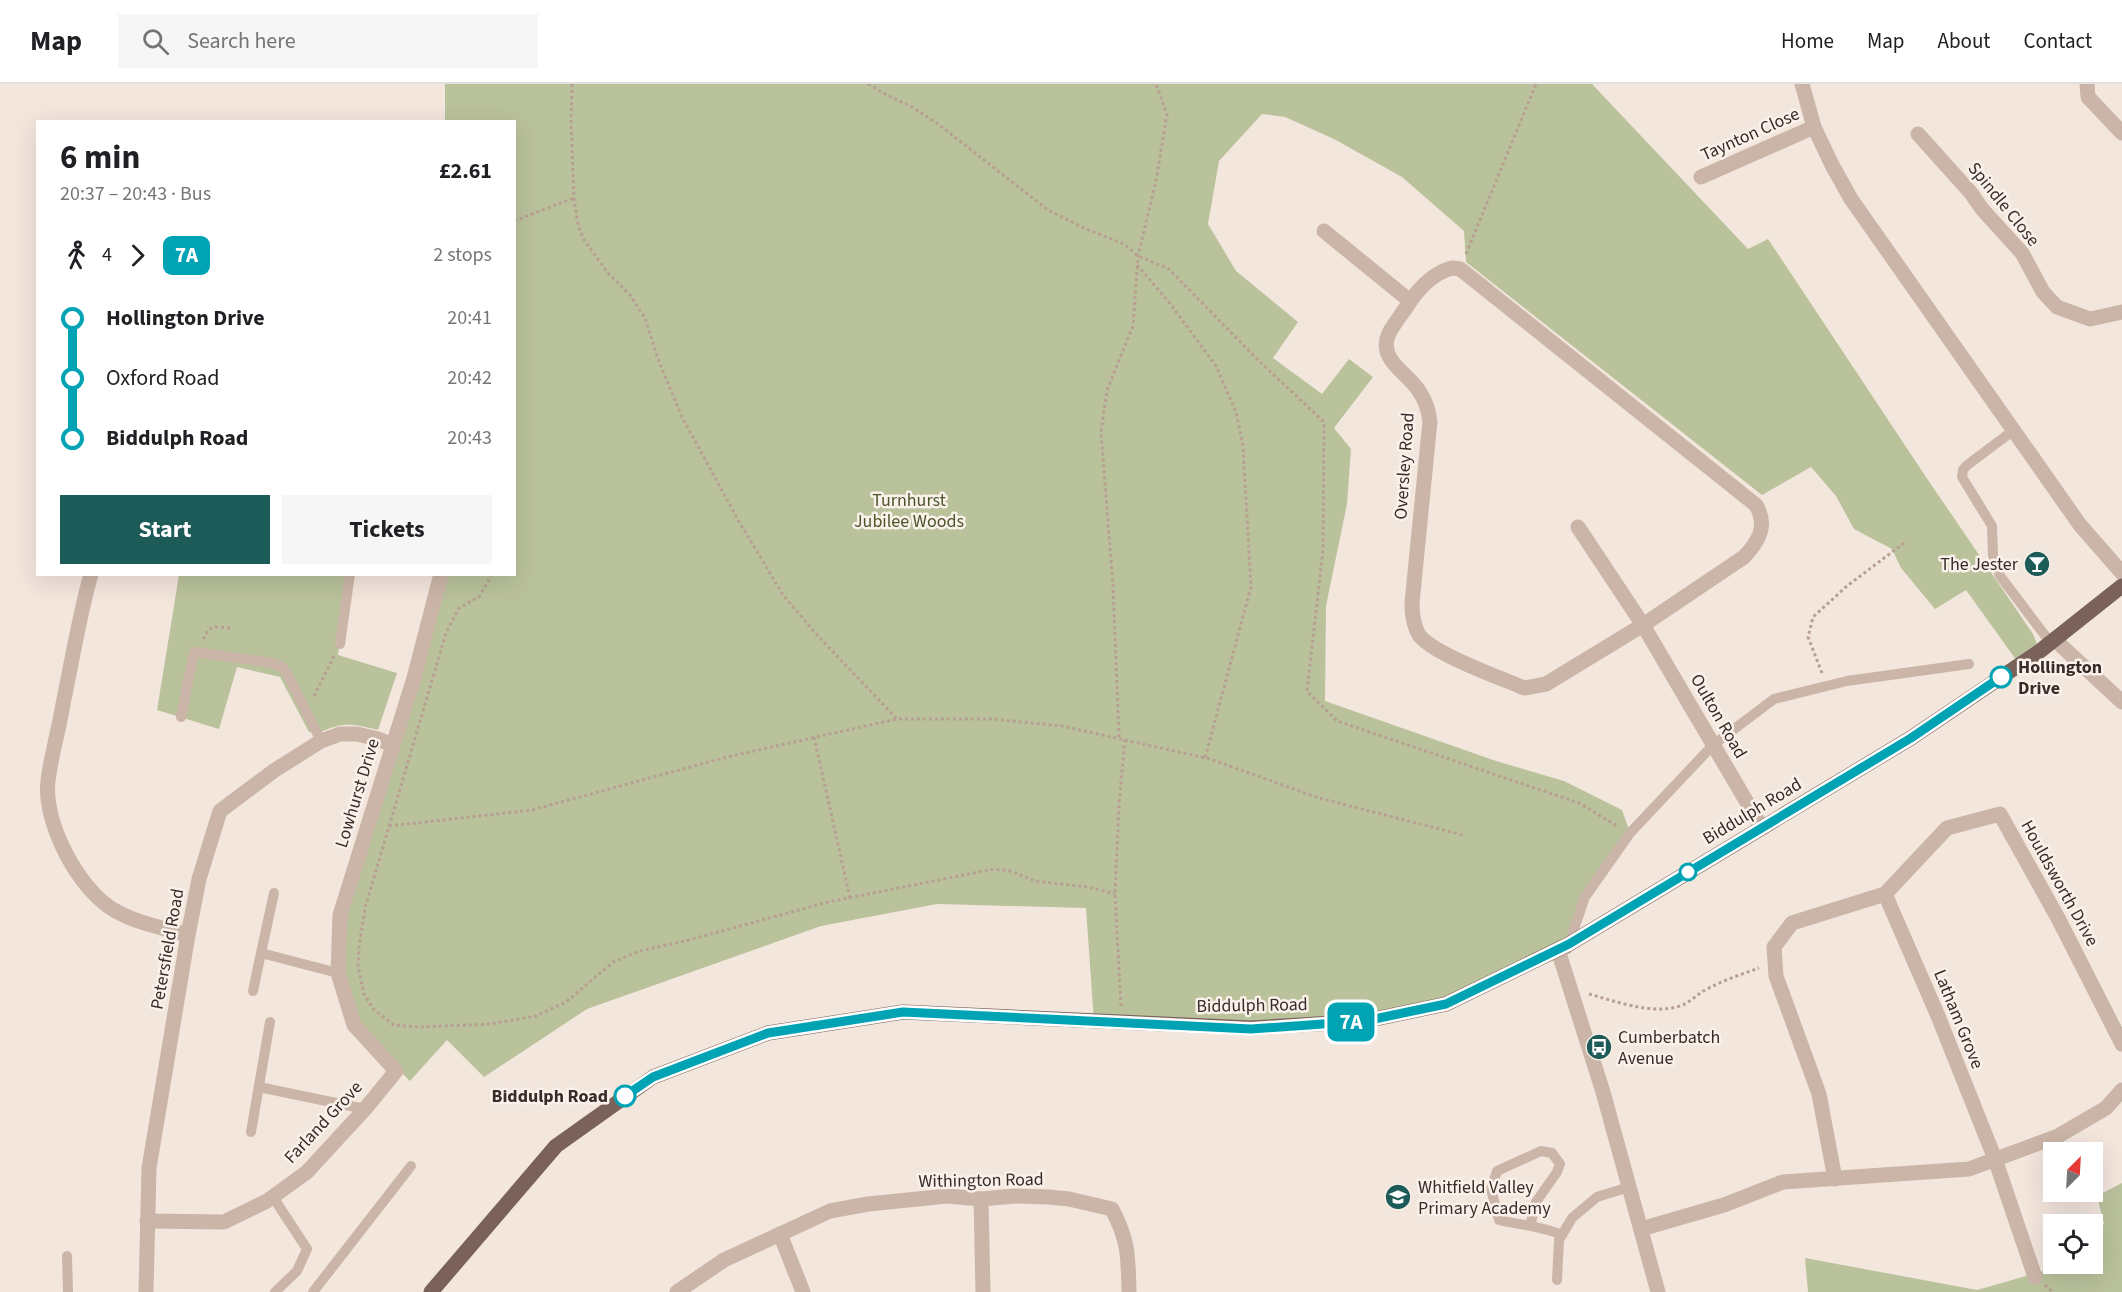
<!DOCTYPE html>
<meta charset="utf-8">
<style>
:root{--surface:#fff;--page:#f6f6f6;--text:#202124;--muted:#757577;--line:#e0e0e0;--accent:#1d5b58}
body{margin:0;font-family:"Source Sans 3",sans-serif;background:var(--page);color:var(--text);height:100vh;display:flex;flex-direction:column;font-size:22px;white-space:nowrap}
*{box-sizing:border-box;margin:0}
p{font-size:20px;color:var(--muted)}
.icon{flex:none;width:33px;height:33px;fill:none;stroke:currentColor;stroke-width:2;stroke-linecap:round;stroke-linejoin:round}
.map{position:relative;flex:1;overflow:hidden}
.details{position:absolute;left:36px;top:36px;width:480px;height:456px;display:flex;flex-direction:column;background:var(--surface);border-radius:0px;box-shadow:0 6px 24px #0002}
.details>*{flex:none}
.badge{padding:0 12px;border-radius:9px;font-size:21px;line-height:39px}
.needle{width:39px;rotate:24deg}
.fabs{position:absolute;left:2043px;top:1058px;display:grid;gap:12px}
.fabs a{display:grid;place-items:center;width:60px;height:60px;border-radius:0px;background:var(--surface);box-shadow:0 6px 24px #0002;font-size:30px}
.map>.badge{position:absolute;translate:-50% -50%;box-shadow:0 0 0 3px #fff}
.legs{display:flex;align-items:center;gap:9px;height:66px;padding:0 24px;font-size:20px}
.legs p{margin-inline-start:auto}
.headline{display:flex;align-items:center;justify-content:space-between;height:102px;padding:0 24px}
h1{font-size:33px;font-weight:700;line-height:45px}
.action{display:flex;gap:12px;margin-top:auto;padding:12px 24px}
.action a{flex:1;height:69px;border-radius:0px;background:var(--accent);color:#fff;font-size:24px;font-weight:700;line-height:69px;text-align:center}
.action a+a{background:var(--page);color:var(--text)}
ul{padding:0 24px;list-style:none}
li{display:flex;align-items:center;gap:21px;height:60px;font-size:22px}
li i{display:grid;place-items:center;width:9px;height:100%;margin:0 8px;background:currentColor}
li i::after{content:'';width:15px;height:15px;margin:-8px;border:4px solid;border-radius:50%;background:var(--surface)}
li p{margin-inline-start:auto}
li:first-child i{background:linear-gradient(#0000 50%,currentColor 0)}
li:last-child i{background:linear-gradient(currentColor 50%,#0000 0)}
header{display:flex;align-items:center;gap:36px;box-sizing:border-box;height:84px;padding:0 30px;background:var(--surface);border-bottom:2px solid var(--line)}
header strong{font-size:28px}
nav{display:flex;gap:33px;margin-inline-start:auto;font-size:21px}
.search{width:420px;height:54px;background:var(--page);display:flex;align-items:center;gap:15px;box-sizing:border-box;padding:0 21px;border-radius:0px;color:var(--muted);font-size:22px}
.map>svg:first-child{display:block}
.green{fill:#bac29c}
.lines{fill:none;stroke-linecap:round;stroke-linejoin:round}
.path{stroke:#b79f92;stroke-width:3;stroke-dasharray:3 3;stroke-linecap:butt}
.service{stroke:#cbb5a8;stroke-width:10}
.minor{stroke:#cbb5a8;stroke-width:15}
.tertiary{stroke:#cbb5a8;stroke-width:15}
.primary{stroke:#7a6159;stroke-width:15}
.line-1-casing{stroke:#fff;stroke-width:14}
.line-1{stroke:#00a3b4;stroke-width:9}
.stop-1-dot{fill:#fff;stroke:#00a3b4;stroke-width:3}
.labels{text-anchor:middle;stroke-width:5;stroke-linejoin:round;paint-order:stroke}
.street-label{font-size:18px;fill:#382c29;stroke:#faf1ea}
.park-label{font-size:18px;fill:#4c572c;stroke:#faf1ea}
.poi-label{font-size:18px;fill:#382c29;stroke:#faf1ea;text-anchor:start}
.stop-label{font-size:18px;font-weight:bold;fill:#382c29;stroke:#faf1ea;text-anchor:start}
</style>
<header>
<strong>Map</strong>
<div class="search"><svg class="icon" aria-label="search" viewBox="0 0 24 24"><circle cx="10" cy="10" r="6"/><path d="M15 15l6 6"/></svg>Search here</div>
<nav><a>Home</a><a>Map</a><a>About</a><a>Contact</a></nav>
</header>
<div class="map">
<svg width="2122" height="1208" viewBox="0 0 2122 1208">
<rect width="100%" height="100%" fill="#f3e6dd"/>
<!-- green -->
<g class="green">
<path d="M 445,0 L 1592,0 L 1748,165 L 1768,155 L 1928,396 L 2033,550 L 2040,567 L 2019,580 L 1966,506 L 1935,525 L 1901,484 L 1892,465 L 1854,445 L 1836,412 L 1811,383 L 1762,411 L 1466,178 L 1464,147 L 1402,93 L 1334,55 L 1285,33 L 1262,30 L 1219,77 L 1208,140 L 1236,187 L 1298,238 L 1273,274 L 1322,310 L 1349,275 L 1373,293 L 1334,344 L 1351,365 L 1347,420 L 1326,522 L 1325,617 L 1496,677 L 1564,697 L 1622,726 L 1630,749 L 1585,813 L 1571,869 L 1446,920 L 1365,937 L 1094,938 L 1086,824 L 937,820 L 821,842 L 587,925 L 484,993 L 447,956 L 410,997 L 354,941 L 338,889 L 340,831 L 441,491 L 514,490 L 514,38 L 445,37 Z"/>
<path d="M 179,491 L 350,491 L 338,571 L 397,589 L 378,646 C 350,639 344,638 318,649 L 316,646 L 309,648 L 280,593 L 237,583 L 219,645 L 157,626 Z"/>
<path d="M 2122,1099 L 2122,1208 L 1808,1208 L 1805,1174 L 1977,1206 L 2054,1184 L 2048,1163 L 2053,1161 L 2054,1179 L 2092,1179 L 2093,1145 L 2104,1140 L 2097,1112 Z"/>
</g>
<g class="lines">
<!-- path -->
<g class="path">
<path d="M 572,0 L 571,37 L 574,114 L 578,141 L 584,156 L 608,189 L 630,211 L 645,234 L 658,275 L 682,333 L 737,434 L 783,511 L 817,551 L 897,635"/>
<path d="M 868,0 L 883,9 L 912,23 L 938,40 L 1048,126 L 1086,145 L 1124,160 L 1138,172 L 1169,185 L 1259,277 L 1324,338 L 1323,466 L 1307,607 L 1337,637 L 1579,719 L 1619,743"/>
<path d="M 514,137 L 574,114"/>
<path d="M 1466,170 L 1536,0"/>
<path d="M 1137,181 L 1169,218 L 1216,282 L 1236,328 L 1243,362 L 1251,503 L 1205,674"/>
<path d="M 492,490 L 479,513 L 459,524 L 446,549 L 365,824 L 359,864 L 358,883 L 364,910 L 374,926 L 394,941 L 418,943 L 490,940 L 536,932 L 566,918 L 613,878 L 639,867 L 685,857 L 828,818 L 994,785 L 1010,787 L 1035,797 L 1088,803 L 1115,810"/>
<path d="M 203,555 L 209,545 L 216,543 L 230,544"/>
<path d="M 1822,589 L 1808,553 L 1813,533 L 1847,502 L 1904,459"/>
<path d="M 314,612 L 334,572"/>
<path d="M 814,653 L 850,814"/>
<path d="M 1119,653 L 1113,502 L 1101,348 L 1107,306 L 1133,242 L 1138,172 L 1156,97 L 1167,30 L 1156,0"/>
<path d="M 389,742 L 532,726 L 727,673 L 897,635 L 992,635 L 1062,642 L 1210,675 L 1319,714 L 1463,751"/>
<path d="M 1589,910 C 1614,917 1650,930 1676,923 C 1690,920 1695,911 1707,905 C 1724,896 1742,890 1759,884"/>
<path d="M 1121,922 L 1115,810 L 1119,721 L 1125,655"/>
<path d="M 2045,1201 L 2053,1208"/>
</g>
<!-- service -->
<g class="service">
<path d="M 2014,346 L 1966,382 L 1963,386 L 1962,393 L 1992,442 L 1993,471 L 2000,492 L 2050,558"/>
<path d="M 340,560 L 350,490"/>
<path d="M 181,633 L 194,568 L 272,579 L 282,583 L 289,593 L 321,657"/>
<path d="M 274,809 L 261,869 L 338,889"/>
<path d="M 1569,860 L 1585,813 L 1630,749 L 1713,661 L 1774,615 L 1847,597 L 1969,580"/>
<path d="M 253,907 L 261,869"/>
<path d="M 259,1003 L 365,1025"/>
<path d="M 251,1048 L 270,938"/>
<path d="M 273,1113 L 307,1165 L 297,1187 L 275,1208"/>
<path d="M 1530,1142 L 1536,1118 L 1557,1088 L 1560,1080 L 1552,1069 L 1541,1067 L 1497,1087 L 1491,1105 L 1499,1136 C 1520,1141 1542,1142 1562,1151"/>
<path d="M 67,1172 L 68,1208"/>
<path d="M 1557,1196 L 1559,1156 L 1572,1134 L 1597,1113 L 1629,1103"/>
<path d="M 313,1208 L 411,1082"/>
</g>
<!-- minor -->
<g class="minor">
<path d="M 1802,0 L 1814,43 L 1832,81 L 1851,115 L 2080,441 L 2122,489"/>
<path d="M 2087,0 L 2088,13 L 2122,49"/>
<path d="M 1918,50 L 1971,109 L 1982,125 L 2022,169 L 2043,208 L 2057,223 L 2090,235 L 2122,228"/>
<path d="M 1701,93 L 1814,43"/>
<path d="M 1324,147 L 1410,217"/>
<path d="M 1452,184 L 1460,185 L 1469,192 L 1756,421 C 1768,442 1759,457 1744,473 L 1643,541 L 1546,600 L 1524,604 C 1499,593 1433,570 1419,551 C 1413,541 1412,530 1412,519 L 1430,337 C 1428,326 1426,317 1419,307 C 1407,288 1377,276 1389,249 C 1394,240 1401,231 1407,222 C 1418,205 1433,189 1452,184 Z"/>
<path d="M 1578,443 L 1643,541 L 1762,744"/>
<path d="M 91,490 C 79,533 72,577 63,620 C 59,646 51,671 48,697 C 43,738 78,805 114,826 C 136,839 163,844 188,851"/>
<path d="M 2054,555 L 2122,618"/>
<path d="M 1885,810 L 1938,932 L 1995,1075 L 2035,1193"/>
<path d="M 1835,1095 L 1819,1010 L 1776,892 L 1774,863 L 1792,839 L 1885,810 L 1947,744 L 2000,730 L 2059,836 L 2122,960"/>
<path d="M 981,1115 L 983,1208"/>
<path d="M 147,1137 L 224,1138 L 267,1117 L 307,1088 L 365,1025 L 396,987 L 354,941 L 338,889 L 340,831 L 414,594 L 441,490"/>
<path d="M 1641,1145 L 1724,1121 L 1783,1098 L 1969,1085 L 2058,1052 L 2106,1024 L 2122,1006"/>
<path d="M 780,1150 L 803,1208"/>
<path d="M 146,1208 L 149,1084 L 188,851 L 199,795 L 220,727 L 275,686 L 321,657 L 340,650 L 357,650 L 378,655 L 392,661"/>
<path d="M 677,1208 L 724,1176 L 830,1127 L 868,1120 L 947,1112 L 981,1115 L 1015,1112 L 1048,1113 L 1069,1115 L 1112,1125 C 1129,1158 1128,1172 1129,1208"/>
</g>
<!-- tertiary -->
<path class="tertiary" d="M 1558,866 L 1603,1008 L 1658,1208"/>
<!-- primary -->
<path class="primary" d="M 431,1208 L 556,1062 L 653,993 L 768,949 L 903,928 L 1251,944 L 1365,937 L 1446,920 L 1569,860 L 1911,654 L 2040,567 L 2122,502"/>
</g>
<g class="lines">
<!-- line-1 casing -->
<g class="line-1-casing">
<path id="line-1" d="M 625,1012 L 653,993 L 768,949 L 903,928 L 1251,945 L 1365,937 L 1446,920 L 1569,860 L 1911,654 L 2001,593"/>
</g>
<!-- line-1 -->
<use href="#line-1" class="line-1"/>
</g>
<!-- icons -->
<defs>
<g id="bar-disc" transform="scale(1.35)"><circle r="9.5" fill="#1d5b58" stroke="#faf1ea"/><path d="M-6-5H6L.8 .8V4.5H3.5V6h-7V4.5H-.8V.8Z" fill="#fff"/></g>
<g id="bus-disc" transform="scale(1.35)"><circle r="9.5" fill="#1d5b58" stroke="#faf1ea"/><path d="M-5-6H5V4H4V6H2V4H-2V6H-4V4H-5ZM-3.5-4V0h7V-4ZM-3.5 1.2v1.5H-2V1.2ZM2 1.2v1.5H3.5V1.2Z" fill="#fff"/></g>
<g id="school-disc" transform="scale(1.35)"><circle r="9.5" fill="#1d5b58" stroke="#faf1ea"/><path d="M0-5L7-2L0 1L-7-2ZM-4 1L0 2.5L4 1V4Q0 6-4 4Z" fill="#fff"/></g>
</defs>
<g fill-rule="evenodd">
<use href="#bar-disc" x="2037" y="480"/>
<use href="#bus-disc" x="1599" y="963"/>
<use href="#school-disc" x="1398" y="1113"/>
</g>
<!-- markers -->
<g class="stop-1-dot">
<circle cx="2001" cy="593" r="10"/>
<circle cx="1688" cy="788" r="8"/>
<circle cx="625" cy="1012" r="10"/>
</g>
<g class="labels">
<!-- street labels -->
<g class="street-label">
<text transform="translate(1750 50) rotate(-24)" y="6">Taynton Close</text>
<text transform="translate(2004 120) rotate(51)" y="6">Spindle Close</text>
<text transform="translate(1404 382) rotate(-86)" y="6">Oversley Road</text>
<text transform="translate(1719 632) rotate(60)" y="6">Oulton Road</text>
<text transform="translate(357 709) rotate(-73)" y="6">Lowhurst Drive</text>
<text transform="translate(1752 727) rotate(-31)" y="6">Biddulph Road</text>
<text transform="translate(2060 799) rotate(61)" y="6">Houldsworth Drive</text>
<text transform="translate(167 865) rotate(-80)" y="6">Petersfield Road</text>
<text transform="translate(1252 921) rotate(-1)" y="6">Biddulph Road</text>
<text transform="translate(1959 935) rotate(68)" y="6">Latham Grove</text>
<text transform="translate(323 1038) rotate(-47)" y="6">Farland Grove</text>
<text transform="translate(981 1096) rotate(-1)" y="6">Withington Road</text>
</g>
<!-- park labels -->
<g class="park-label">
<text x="909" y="422">Turnhurst<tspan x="909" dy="21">Jubilee Woods</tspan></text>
</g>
<!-- poi labels -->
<g class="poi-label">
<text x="2018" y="486" text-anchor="end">The Jester</text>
<text x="1618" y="959">Cumberbatch<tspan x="1618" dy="21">Avenue</tspan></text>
<text x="1418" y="1109">Whitfield Valley<tspan x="1418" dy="21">Primary Academy</tspan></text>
</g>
<!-- stop labels -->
<g class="stop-label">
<text x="2018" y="589">Hollington<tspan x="2018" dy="21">Drive</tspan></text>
<text x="608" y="1018" text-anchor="end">Biddulph Road</text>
</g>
</g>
</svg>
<div class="fabs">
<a><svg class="needle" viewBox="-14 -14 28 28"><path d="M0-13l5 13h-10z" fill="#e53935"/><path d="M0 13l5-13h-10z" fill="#757577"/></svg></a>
<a><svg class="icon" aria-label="locate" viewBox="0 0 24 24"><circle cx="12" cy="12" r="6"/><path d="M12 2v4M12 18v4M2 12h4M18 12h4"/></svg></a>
</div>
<b class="badge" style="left:1351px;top:938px;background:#00a3b4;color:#fff">7A</b>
<section class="details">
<div class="headline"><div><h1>6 min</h1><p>20:37 – 20:43 · Bus</p></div><b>£2.61</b></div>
<div class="legs"><svg class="icon" aria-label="walk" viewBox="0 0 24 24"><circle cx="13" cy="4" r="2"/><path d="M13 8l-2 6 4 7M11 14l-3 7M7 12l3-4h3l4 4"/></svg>4<svg class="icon" aria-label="forward" viewBox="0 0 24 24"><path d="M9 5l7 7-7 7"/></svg><b class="badge" style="background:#00a3b4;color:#fff">7A</b><p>2 stops</p></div>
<ul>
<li><i style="color:#00a3b4"></i><b>Hollington Drive</b><p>20:41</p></li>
<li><i style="color:#00a3b4"></i><span>Oxford Road</span><p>20:42</p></li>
<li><i style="color:#00a3b4"></i><b>Biddulph Road</b><p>20:43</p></li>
</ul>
<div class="action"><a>Start</a><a>Tickets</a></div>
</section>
</div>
